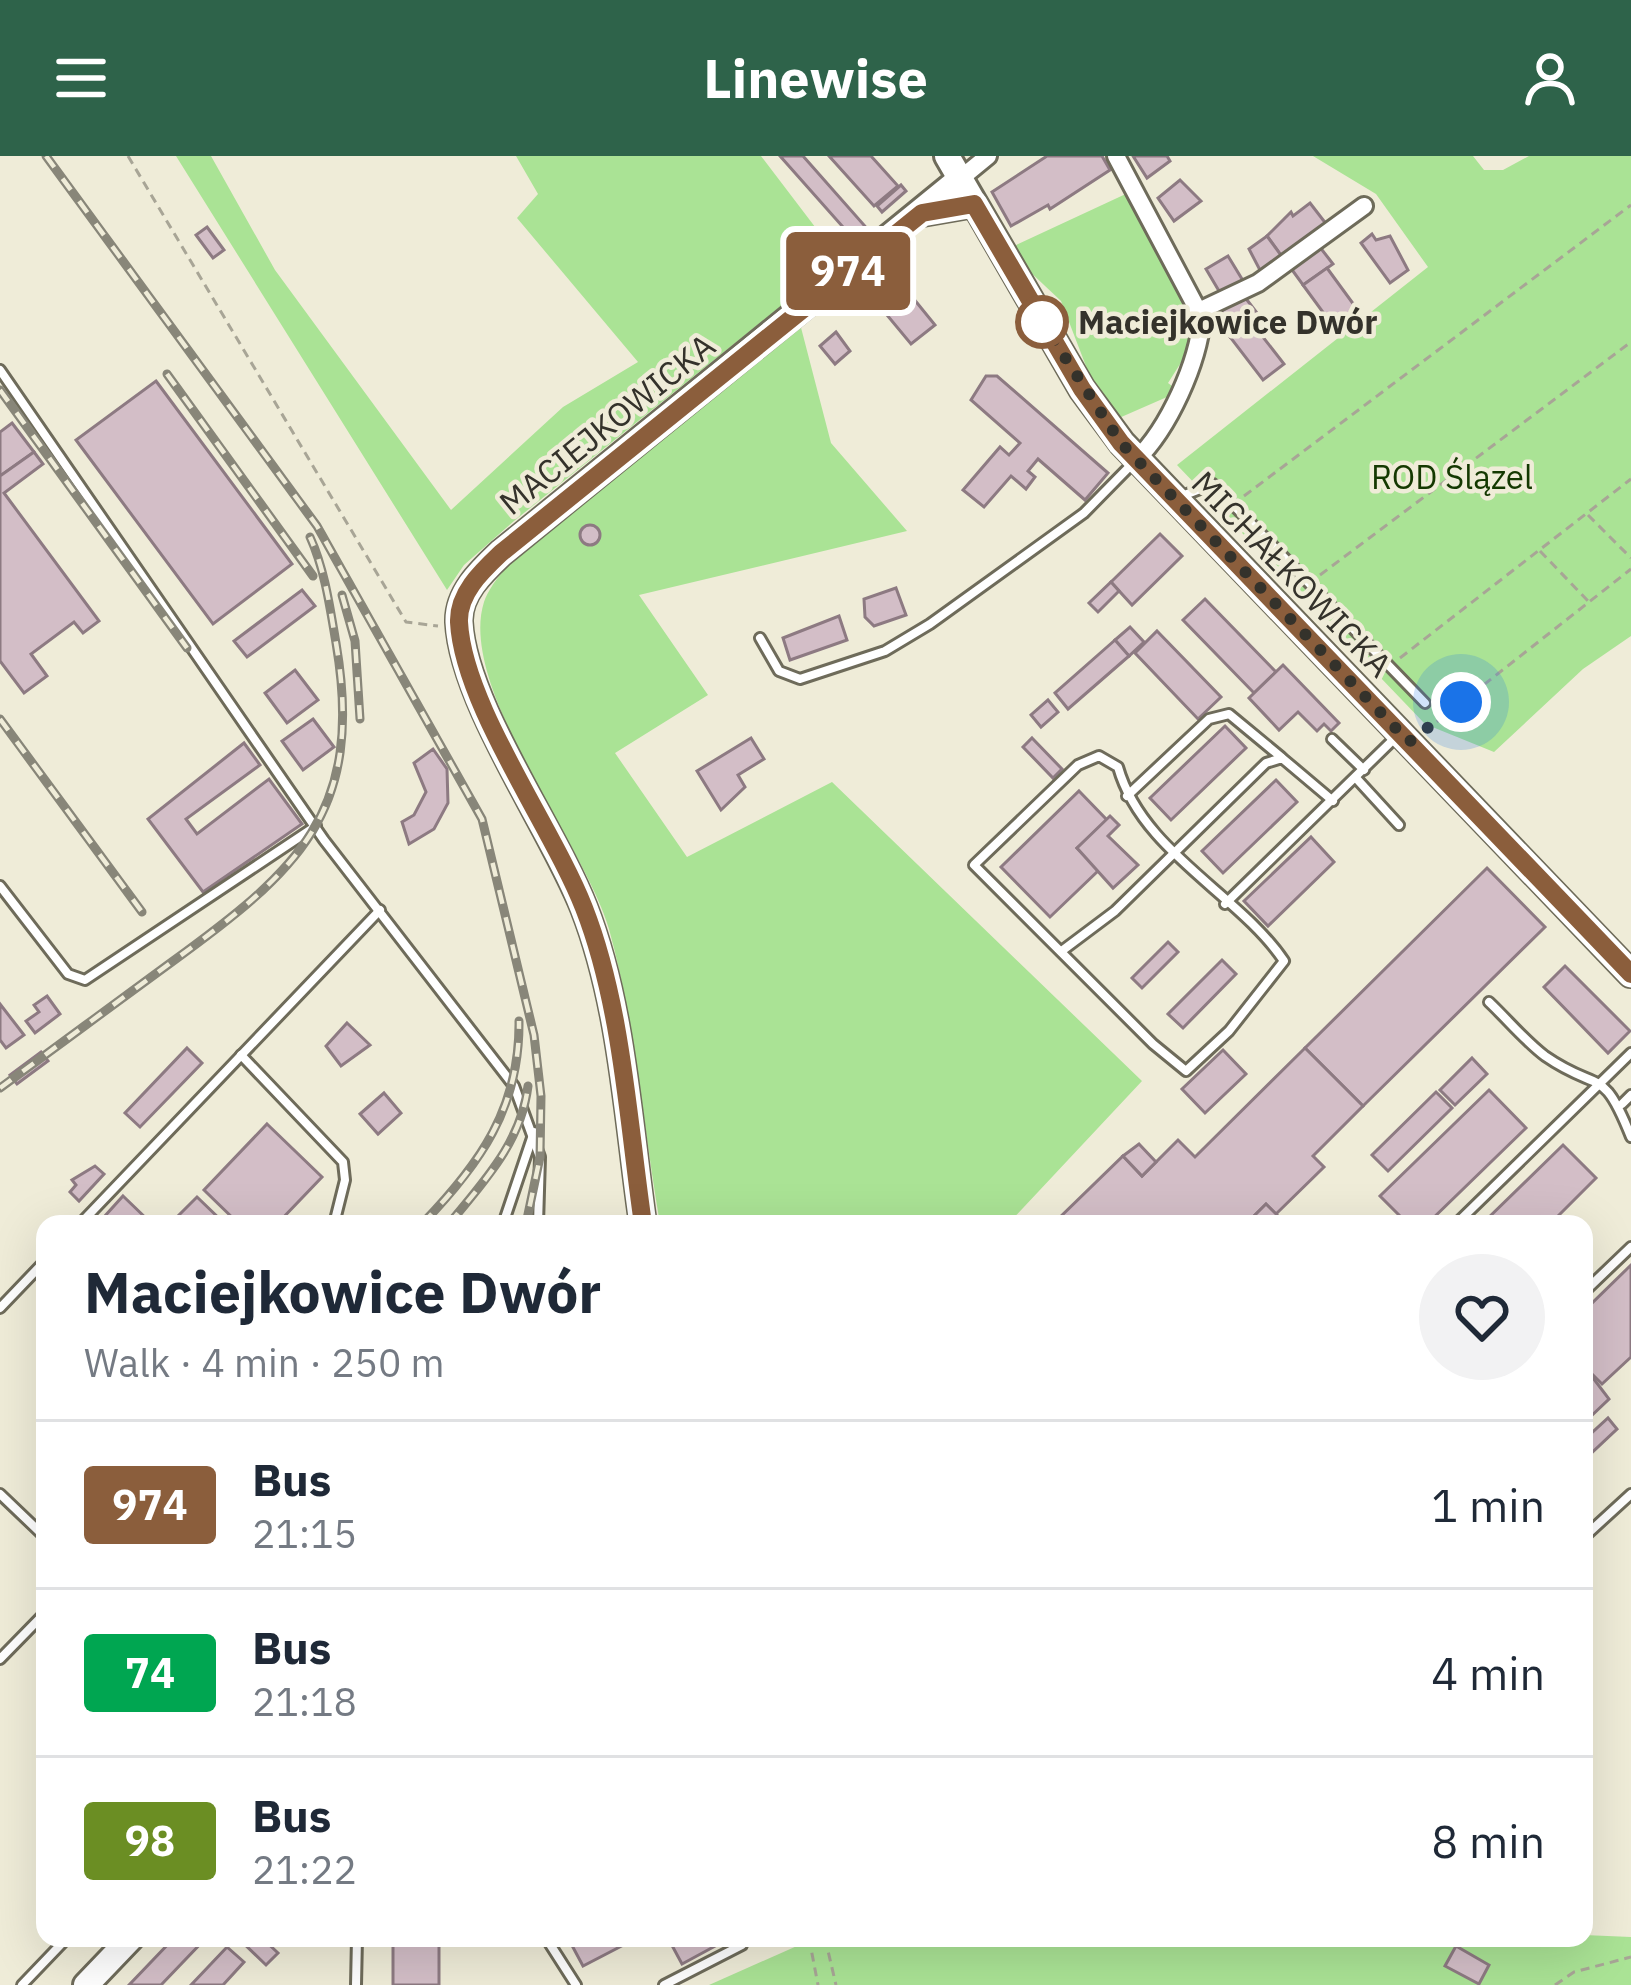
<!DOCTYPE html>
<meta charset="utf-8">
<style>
:root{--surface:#fff;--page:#f2f2f3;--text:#1f2937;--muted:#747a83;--line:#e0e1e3;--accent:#2e634a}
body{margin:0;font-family:"IBM Plex Sans",sans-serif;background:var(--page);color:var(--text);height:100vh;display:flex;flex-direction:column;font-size:45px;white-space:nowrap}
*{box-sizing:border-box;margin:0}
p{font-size:39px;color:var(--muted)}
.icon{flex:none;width:66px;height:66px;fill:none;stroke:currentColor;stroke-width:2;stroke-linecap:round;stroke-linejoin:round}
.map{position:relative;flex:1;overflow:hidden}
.drawer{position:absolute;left:36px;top:1059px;width:1557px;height:732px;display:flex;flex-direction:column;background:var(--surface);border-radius:24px;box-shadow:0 12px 48px #0002}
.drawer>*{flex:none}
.badge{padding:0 24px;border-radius:9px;font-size:42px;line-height:78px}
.you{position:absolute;width:60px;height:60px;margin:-30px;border:9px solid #fff;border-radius:50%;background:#1a73e8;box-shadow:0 0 0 18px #1a73e833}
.map>.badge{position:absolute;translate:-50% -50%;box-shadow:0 0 0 6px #fff}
.round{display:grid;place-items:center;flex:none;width:126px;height:126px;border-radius:63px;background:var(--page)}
.headline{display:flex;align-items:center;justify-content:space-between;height:204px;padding:0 48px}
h1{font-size:57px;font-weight:700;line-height:90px}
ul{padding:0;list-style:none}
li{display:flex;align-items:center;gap:36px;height:168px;padding:0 48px;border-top:3px solid var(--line)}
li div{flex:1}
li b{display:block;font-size:45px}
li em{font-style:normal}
li .badge{min-width:132px;font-weight:700;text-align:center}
header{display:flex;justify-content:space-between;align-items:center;height:156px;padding:0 48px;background:var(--accent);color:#fff;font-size:54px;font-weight:700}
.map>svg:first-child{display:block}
.green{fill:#aae395}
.building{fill:#d3bec7;stroke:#8d7a82;stroke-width:3}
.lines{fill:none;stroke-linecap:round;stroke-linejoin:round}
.lane-casing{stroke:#6e6b5a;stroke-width:14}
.street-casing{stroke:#6e6b5a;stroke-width:22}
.secondary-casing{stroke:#6e6b5a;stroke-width:30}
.path{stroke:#a8a596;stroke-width:3;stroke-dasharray:9 6;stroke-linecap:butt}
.lane{stroke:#fff;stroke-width:8}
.street{stroke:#fff;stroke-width:16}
.secondary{stroke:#fff;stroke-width:24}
.rail-casing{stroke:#888679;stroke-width:9}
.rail{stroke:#efecd8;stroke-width:4.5;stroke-dasharray:14;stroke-linecap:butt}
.line-casing{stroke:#fff;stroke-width:27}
.line{stroke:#8b5e3c;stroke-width:18}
.walk{stroke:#34322b;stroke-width:12;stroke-dasharray:0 21.6}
.stop-dot{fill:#fff;stroke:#8b5e3c;stroke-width:6}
.labels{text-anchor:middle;stroke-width:9;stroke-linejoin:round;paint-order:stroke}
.stop-label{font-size:33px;font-weight:bold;fill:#34322b;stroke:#efecd8;text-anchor:start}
.street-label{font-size:33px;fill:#34322b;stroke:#efecd8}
.park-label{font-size:33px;fill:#143901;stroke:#efecd8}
</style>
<header><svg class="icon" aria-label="menu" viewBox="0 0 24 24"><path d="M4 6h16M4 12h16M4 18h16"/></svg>Linewise<svg class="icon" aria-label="person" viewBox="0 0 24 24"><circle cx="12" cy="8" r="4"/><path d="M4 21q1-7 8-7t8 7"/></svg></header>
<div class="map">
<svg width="1631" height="1829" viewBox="0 0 1631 1829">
<rect width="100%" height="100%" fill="#efecd8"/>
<!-- green -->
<g class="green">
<path d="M 176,0 L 211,0 L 275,114 L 451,354 L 563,251 L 638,206 L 517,62 L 538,38 L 516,0 L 761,0 L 828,88 L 857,89 L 514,365 L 464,409 L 447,434 Z"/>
<path d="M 1313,0 L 1473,0 L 1484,14 L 1503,14 L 1529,0 L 1631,0 L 1631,480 L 1583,513 L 1494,596 L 1425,568 L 1177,309 L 1428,111 L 1376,38 Z"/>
<path d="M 1130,36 L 1190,152 L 1194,170 L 1189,194 L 1168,227 L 1172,230 L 1167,241 L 1119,262 L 1089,218 L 1061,145 L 1027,113 L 1014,90 Z"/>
<path d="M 798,160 L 831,287 L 907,375 L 639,439 L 708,539 L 615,597 L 687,701 L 832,626 L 1142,925 L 1008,1068 L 660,1068 C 644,974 634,863 609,773 C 585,689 457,531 484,446 C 503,385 737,211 798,160 Z"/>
<path d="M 1584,1779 L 1631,1781 L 1631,1829 L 709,1829 L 815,1782 Z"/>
</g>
<!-- building -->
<g class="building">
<path d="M 780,0 L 803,0 L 871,77 L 858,88 Z"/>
<path d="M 829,0 L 871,0 L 898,30 L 874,50 Z"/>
<path d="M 1047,0 L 1102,0 L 1110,14 L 1050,53 L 1048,49 L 1011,70 L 992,36 Z"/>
<path d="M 1133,0 L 1167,0 L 1170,5 L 1147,22 Z"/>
<path d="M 1180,24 L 1201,45 L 1174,65 L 1158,42 Z"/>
<path d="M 901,29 L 906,35 L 882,56 L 877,50 Z"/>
<path d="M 1310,47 L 1327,69 L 1283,102 L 1267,80 L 1291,56 L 1293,60 Z"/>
<path d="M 207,71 L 224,94 L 213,102 L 196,79 Z"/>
<path d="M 1372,78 L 1376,84 L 1390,80 L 1408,114 L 1390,127 L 1361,87 Z"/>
<path d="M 1267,80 L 1283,102 L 1262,118 L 1249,93 Z"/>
<path d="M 1319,90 L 1333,108 L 1303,129 L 1290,111 Z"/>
<path d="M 1228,100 L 1245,128 L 1222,140 L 1206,113 Z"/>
<path d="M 1327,112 L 1357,153 L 1333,170 L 1303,129 Z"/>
<path d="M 896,121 L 935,169 L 911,188 L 872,141 Z"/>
<path d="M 1244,140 L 1260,161 L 1230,181 L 1214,160 Z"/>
<path d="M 1252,167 L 1284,208 L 1263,224 L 1230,181 Z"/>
<path d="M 836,176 L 850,195 L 835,208 L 820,190 Z"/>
<path d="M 986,220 L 997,220 L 1108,317 L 1085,344 L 1038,303 L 1028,315 L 1035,321 L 1026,333 L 1011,320 L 984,351 L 963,334 L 1000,291 L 1009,299 L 1020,287 L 971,244 Z"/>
<path d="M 156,225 L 292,408 L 213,468 L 76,284 Z"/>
<path d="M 12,267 L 34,296 L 0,320 L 0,276 Z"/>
<path d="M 34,296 L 43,308 L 4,337 L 99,465 L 83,477 L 74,466 L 31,498 L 47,520 L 24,537 L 0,505 L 0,320 Z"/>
<circle cx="590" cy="379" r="10"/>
<path d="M 1160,378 L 1182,400 L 1132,449 L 1111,426 Z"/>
<path d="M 1111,426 L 1119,435 L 1098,456 L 1089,447 Z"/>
<path d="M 896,432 L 906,459 L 874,470 L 865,461 L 864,443 Z"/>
<path d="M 302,434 L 315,450 L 247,501 L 234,485 Z"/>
<path d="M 1205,443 L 1276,516 L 1254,537 L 1183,464 Z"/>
<path d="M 839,460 L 847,484 L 790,504 L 783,482 Z"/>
<path d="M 1130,471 L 1144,486 L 1129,500 L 1115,484 Z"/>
<path d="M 1157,475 L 1221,541 L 1198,563 L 1135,497 Z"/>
<path d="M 1115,484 L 1129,500 L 1068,553 L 1055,537 Z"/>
<path d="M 1283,509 L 1339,567 L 1331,575 L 1324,568 L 1317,575 L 1298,556 L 1279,574 L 1249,542 Z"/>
<path d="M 295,514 L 318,544 L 287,567 L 265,537 Z"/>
<path d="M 1048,544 L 1058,556 L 1041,571 L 1031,559 Z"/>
<path d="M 313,563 L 334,591 L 303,614 L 282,585 Z"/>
<path d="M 1225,570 L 1246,592 L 1171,664 L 1150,642 Z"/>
<path d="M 751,582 L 764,603 L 738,619 L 745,631 L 721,654 L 697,615 Z"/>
<path d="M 1032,582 L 1062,613 L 1053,622 L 1023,591 Z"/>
<path d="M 244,587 L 260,609 L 186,663 L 197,678 L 269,623 L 302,668 L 203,736 L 148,663 Z"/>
<path d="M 433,593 L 447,613 L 448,647 L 434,673 L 409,688 L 402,666 L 414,659 L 426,636 L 414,607 Z"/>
<path d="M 1276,624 L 1297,646 L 1223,717 L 1202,695 Z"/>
<path d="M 1079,635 L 1107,664 L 1077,692 L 1099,714 L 1050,761 L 1001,711 Z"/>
<path d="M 1110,660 L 1119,669 L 1108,680 L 1138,709 L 1113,732 L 1077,692 Z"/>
<path d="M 1311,681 L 1334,706 L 1268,770 L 1244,745 Z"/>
<path d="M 1487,712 L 1545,771 L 1363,950 L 1305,892 Z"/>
<path d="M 1168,786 L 1178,796 L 1142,832 L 1132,822 Z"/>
<path d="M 1222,804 L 1236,818 L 1183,872 L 1168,858 Z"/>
<path d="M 1565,810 L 1630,875 L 1608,897 L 1544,831 Z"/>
<path d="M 47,840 L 60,858 L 35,877 L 26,865 L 39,856 L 34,849 Z"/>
<path d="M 0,848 L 24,879 L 6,892 L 0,884 Z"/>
<path d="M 347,867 L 370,889 L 341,910 L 326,890 Z"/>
<path d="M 187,892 L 202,907 L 140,971 L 125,957 Z"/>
<path d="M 1305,892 L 1363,950 L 1313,1000 L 1324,1011 L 1276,1058 L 1266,1048 L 1246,1068 L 1053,1068 L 1123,1000 L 1142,1020 L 1178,984 L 1195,1001 Z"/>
<path d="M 1223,894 L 1246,918 L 1205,957 L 1182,933 Z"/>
<path d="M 41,896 L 48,905 L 17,928 L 10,919 Z"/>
<path d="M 1472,902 L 1487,918 L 1455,949 L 1440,934 Z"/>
<path d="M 1489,934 L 1526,972 L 1427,1068 L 1408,1068 L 1380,1040 Z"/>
<path d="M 1436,936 L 1452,952 L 1388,1015 L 1372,999 Z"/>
<path d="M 384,937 L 401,957 L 378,978 L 360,958 Z"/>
<path d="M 267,968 L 322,1021 L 277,1068 L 239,1068 L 204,1034 Z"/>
<path d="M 1139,988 L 1156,1006 L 1142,1020 L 1123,1000 Z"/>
<path d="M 1563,989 L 1596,1022 L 1550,1068 L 1482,1068 Z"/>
<path d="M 95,1010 L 104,1018 L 79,1045 L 70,1036 L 76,1029 L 72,1024 Z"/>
<path d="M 123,1040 L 152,1068 L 111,1068 L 104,1061 Z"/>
<path d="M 197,1041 L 225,1068 L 180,1068 L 175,1063 Z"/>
<path d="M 1266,1048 L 1286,1068 L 1246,1068 Z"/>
<path d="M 1631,1109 L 1631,1201 L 1602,1228 L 1584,1210 L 1584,1155 Z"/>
<path d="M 1584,1210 L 1609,1243 L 1587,1264 L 1584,1261 Z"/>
<path d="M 1608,1262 L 1617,1273 L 1584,1304 L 1584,1284 Z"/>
<path d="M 174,1782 L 206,1782 L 161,1829 L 129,1829 Z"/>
<path d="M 238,1782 L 262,1782 L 278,1797 L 266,1809 Z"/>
<rect x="393" y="1782" width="46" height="47"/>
<path d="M 568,1782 L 637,1782 L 583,1810 Z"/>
<path d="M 668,1782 L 730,1782 L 682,1808 Z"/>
<path d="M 1456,1790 L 1489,1809 L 1479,1828 L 1445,1810 Z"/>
<path d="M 227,1791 L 244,1806 L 223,1829 L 191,1829 Z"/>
</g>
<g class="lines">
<!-- lane casing -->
<g class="lane-casing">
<g id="lane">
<path d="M 0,214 L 324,684 L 514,930 L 540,1001 L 538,1068"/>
<path d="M 1182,340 L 1213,328 L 1425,547"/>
<path d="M 760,482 L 779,515 L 800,523 L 885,495 L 930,468 L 1084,357 L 1135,305"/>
<path d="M 1332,583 L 1364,614"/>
<path d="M 1099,600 L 1118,611 C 1142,696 1239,738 1284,805 L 1229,875 L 1186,915 L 1153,888 L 974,709 L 1078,609 Z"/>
<path d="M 1356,622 L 1399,669"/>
<path d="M 1127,640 L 1209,563 L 1229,558 L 1281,601"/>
<path d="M 0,730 L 68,818 L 85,824 L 316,670"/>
<path d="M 1225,748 L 1399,578"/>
<path d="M 1063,794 L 1115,755 L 1266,607 L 1282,602 L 1333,645"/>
<path d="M 1489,846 C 1507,863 1525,885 1545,900 C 1600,938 1602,908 1631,981"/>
<path d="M 241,899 L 343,1006 L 345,1024 L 334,1068"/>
<path d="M 1622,948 L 1631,939"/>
<path d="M 80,1068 L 380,754"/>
<path d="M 503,1068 L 534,976"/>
<path d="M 1456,1068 L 1631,897"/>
<path d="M 1584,1136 L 1631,1091"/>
<path d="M 0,1152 L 45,1105"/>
<path d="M 0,1338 L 45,1381"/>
<path d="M 1584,1381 L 1631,1338"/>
<path d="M 0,1503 L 45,1457"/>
<path d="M 546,1782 L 576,1829"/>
<path d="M 22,1829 L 67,1782"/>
<path d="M 356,1829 L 357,1782"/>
<path d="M 664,1829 L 742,1789 L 744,1782"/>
</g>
</g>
<!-- street casing -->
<g class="street-casing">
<g id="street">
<path d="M 1116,0 L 1202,162 C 1198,207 1169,272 1136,304"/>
<path d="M 960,23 L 988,0"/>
<path d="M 1201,154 L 1258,127 L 1364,50"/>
</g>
</g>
<!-- secondary casing -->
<g class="secondary-casing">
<g id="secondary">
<path d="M 947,0 L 1082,233 L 1122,287 L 1631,818"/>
<path d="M 922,57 L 974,48"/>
<path d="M 643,1068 C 628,965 622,849 584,752 C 553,673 463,547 459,466 C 458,437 482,415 501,397 L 960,23"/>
<path d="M 86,1829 L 131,1782"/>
</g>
</g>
<!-- path -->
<g class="path">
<path d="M 128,0 L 406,466 L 438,470"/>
<path d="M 1244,340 L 1631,49"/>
<path d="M 1588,359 L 1631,402"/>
<path d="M 1540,395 L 1588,445"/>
<path d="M 1320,419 L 1631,186"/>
<path d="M 1400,502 L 1631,323"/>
<path d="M 1425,575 L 1631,413"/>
<path d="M 809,1782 L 818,1829"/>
<path d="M 825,1782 L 836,1829"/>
<path d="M 1555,1829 L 1574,1816 L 1631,1801"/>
</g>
<!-- lane -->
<use href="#lane" class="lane"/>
<!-- street -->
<use href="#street" class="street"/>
<!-- secondary -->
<use href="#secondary" class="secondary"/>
<!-- rail casing -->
<g class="rail-casing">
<g id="rail">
<path d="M 46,0 L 317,370 L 482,663 L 534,879 L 541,940 L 540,1001 L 526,1068"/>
<path d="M 167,218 L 313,420"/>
<path d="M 0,234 L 187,492"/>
<path d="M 342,439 L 355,485 L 360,563"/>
<path d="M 0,563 L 142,756"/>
<path d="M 0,932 C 56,891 113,849 169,808 C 297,715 365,658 336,487 C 330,452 325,414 310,381"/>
<path d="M 422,1068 C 480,1008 520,952 519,865"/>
<path d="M 449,1068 C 484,1025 521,987 528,930"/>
</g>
</g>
<!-- rail -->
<use href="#rail" class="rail"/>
</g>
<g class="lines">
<!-- line casing -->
<g class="line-casing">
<path id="line" d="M 643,1068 C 628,965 622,849 584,752 C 553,672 463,549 459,466 C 458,437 482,415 501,397 L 922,57 L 974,48 L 1082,233 L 1121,287 L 1631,818"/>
</g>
<!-- line -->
<use href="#line" class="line"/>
<!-- walk -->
<path class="walk" d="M 1042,166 L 1121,287 L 1409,586 L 1461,546"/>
</g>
<!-- markers -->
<circle class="stop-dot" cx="1042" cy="166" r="24"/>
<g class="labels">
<!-- stop labels -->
<g class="stop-label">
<text x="1078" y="178">Maciejkowice Dwór</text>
</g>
<!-- street labels -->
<g class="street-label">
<text transform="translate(607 268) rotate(-39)" y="12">MACIEJKOWICKA</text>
<text transform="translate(1292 418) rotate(46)" y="12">MICHAŁKOWICKA</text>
</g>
<!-- park labels -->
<g class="park-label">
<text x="1452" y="333">ROD Ślązel</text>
</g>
</g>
</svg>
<div class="you" style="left:1461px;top:546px"></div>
<b class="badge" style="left:848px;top:115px;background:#8b5e3c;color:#fff">974</b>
<section class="drawer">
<div class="headline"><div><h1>Maciejkowice Dwór</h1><p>Walk · 4 min · 250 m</p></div><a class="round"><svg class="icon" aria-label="heart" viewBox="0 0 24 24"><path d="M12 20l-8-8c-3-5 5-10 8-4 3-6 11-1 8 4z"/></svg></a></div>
<ul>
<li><span class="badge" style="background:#8b5e3c;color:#fff">974</span><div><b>Bus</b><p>21:15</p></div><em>1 min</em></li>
<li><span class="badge" style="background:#00a651;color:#fff">74</span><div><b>Bus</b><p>21:18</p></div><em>4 min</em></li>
<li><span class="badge" style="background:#6b8e23;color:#fff">98</span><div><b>Bus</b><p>21:22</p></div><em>8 min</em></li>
</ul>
</section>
</div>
